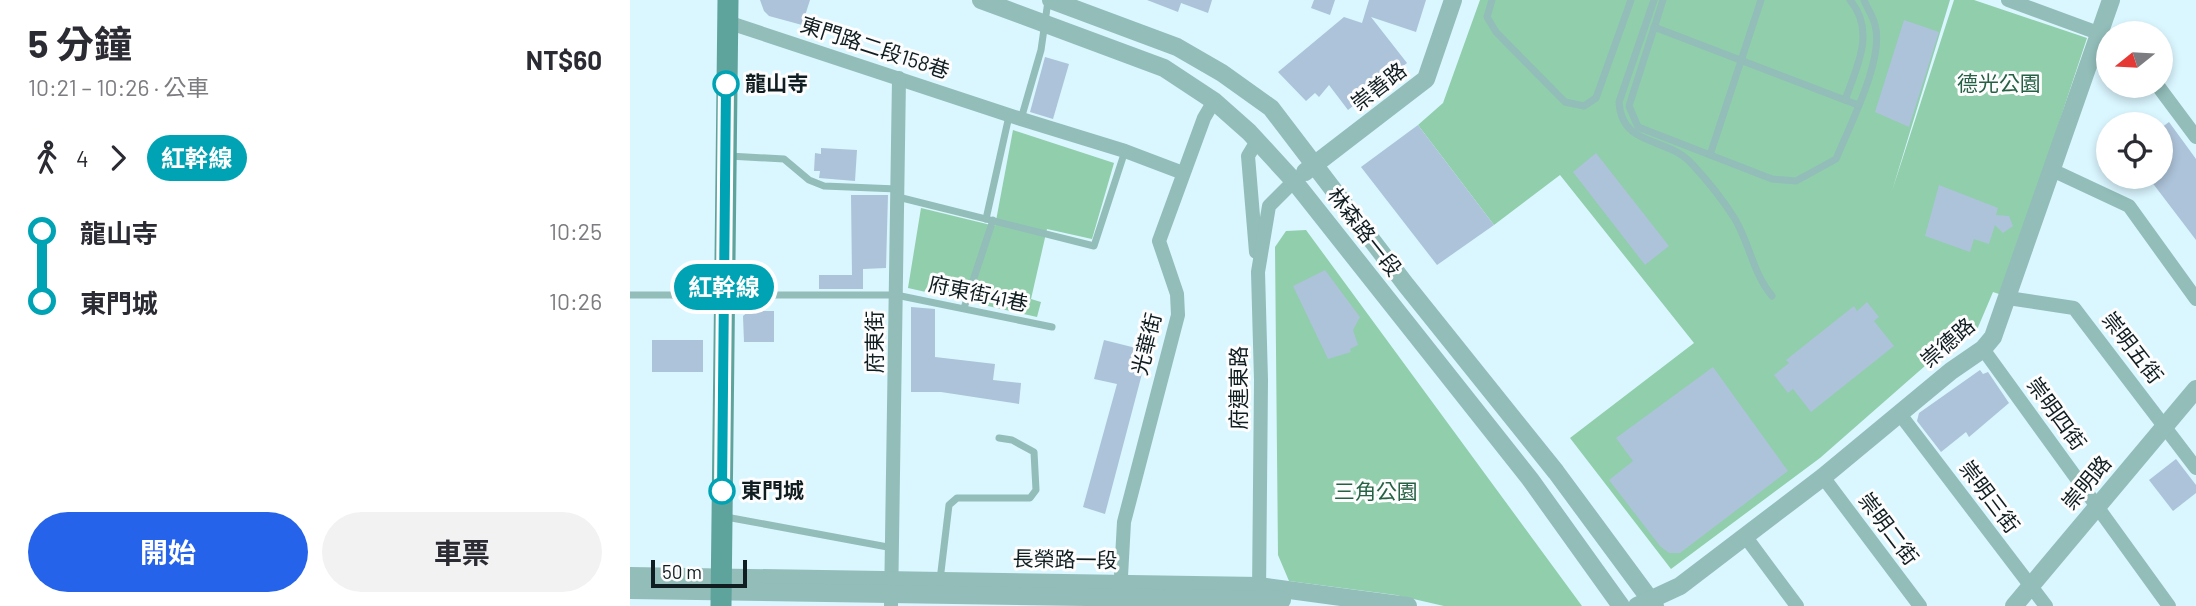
<!DOCTYPE html>
<html lang="zh-TW">
<meta charset="utf-8">
<style>
:root{--surface:#fff;--page:#f2f2f3;--text:#2b2b33;--muted:#7c7c81;--accent:#2563eb}
body{margin:0;font-family:Barlow,"Noto Sans TC",sans-serif;background:var(--page);color:var(--text);height:100vh;display:flex;flex-direction:column;font-size:26px;white-space:nowrap}
*{box-sizing:border-box;margin:0}
p{font-size:23px;color:var(--muted)}
.icon{flex:none;width:38px;height:38px;fill:none;stroke:currentColor;stroke-width:2;stroke-linecap:round;stroke-linejoin:round}
.map{position:relative;flex:1;overflow:hidden}
.drawer{display:flex;flex-direction:column;background:var(--surface);width:630px}
.drawer>*{flex:none}
.badge{padding:0 14px;border-radius:23px;font-size:24px;line-height:46px}
.needle{width:46px;rotate:252deg}
.controls{position:absolute;left:1466px;top:21px;display:grid;gap:14px}
.controls a{display:grid;place-items:center;width:77px;height:77px;border-radius:50%;background:var(--surface);box-shadow:0 4px 10px #0003;font-size:35px}
.scale{position:absolute;left:21px;bottom:18px;width:96px;box-sizing:border-box;padding-left:7px;border:4px solid #101d21;border-top:0;font-size:19px;line-height:24px;white-space:nowrap;color:#101d21;-webkit-text-stroke:5px #fdfdfd;paint-order:stroke}
.map>.badge{position:absolute;translate:-50% -50%;box-shadow:0 0 0 4px #fff}
.legs{display:flex;align-items:center;gap:10px;height:77px;padding:0 28px;font-size:23px}
.legs p{margin-inline-start:auto}
.overview{display:flex;align-items:center;justify-content:space-between;height:119px;padding:0 28px}
h1{font-size:38px;font-weight:700;line-height:52px}
.action{display:flex;gap:14px;margin-top:auto;padding:14px 28px}
.action a{flex:1;height:80px;border-radius:42px;background:var(--accent);color:#fff;font-size:28px;font-weight:700;line-height:80px;text-align:center}
.action a+a{background:var(--page);color:var(--text)}
ul{padding:0 28px;list-style:none}
li{display:flex;align-items:center;gap:24px;height:70px;font-size:26px}
li i{display:grid;place-items:center;width:10px;height:100%;margin:0 9px;background:currentColor}
li i::after{content:'';width:18px;height:18px;margin:-9px;border:5px solid;border-radius:50%;background:var(--surface)}
li p{margin-inline-start:auto}
li:first-child i{background:linear-gradient(#0000 50%,currentColor 0)}
li:last-child i{background:linear-gradient(currentColor 50%,#0000 0)}
main{display:flex;flex:1;min-height:0}
.map>svg:first-child{display:block}
.green{fill:#90ceac}
.building{fill:#adc3d9}
.lines{fill:none;stroke-linecap:round;stroke-linejoin:round}
.service{stroke:#92bdb9;stroke-width:7}
.minor{stroke:#92bdb9;stroke-width:14}
.tertiary{stroke:#92bdb9;stroke-width:18}
.secondary{stroke:#5fa39d;stroke-width:21}
.line-1-casing{stroke:#fff;stroke-width:16}
.line-1{stroke:#00a3b4;stroke-width:10}
.stop-1-dot{fill:#fff;stroke:#00a3b4;stroke-width:3.5}
.labels{text-anchor:middle;stroke-width:6;stroke-linejoin:round;paint-order:stroke}
.street-label{font-size:21px;fill:#101d21;stroke:#fdfdfd}
.stop-label{font-size:21px;font-weight:bold;fill:#101d21;stroke:#fdfdfd;text-anchor:start}
.park-label{font-size:21px;fill:#256145;stroke:#fdfdfd}
</style>
<main>
<section class="drawer">
<div class="overview"><div><h1>5 分鐘</h1><p>10:21 – 10:26 · 公車</p></div><b>NT$60</b></div>
<div class="legs"><svg class="icon" aria-label="walk" viewBox="0 0 24 24"><circle cx="13" cy="4" r="2"/><path d="M13 8l-2 6 4 7M11 14l-3 7M7 12l3-4h3l4 4"/></svg>4<svg class="icon" aria-label="forward" viewBox="0 0 24 24"><path d="M9 5l7 7-7 7"/></svg><b class="badge" style="background:#00a3b4;color:#fff">紅幹線</b></div>
<ul>
<li><i style="color:#00a3b4"></i><b>龍山寺</b><p>10:25</p></li>
<li><i style="color:#00a3b4"></i><b>東門城</b><p>10:26</p></li>
</ul>
<div class="action"><a>開始</a><a>車票</a></div>
</section>
<div class="map">
<svg width="1566" height="606" viewBox="0 0 1566 606">
<rect width="100%" height="100%" fill="#daf6ff"/>
<!-- green -->
<g class="green">
<path d="M 850,0 L 1320,0 L 1262,191 L 1324,0 L 1344,0 L 1457,38 L 1372,295 L 1363,292 L 1346,332 L 1312,351 L 1190,458 L 1041,569 L 940,438 L 1064,343 L 930,175 L 864,225 L 788,125 L 813,103 Z"/>
<path d="M 383,130 L 484,163 L 462,239 L 417,229 L 401,299 L 411,302 L 407,317 L 278,288 L 291,208 L 365,226 Z"/>
<path d="M 676,230 L 952,606 L 814,606 L 766,595 L 659,581 L 648,555 L 645,247 L 656,231 Z"/>
</g>
<!-- building -->
<g class="building">
<path d="M 130,0 L 180,0 L 172,25 L 139,16 L 134,11 Z"/>
<path d="M 517,0 L 582,0 L 578,13 L 551,3 L 548,12 Z"/>
<path d="M 684,0 L 705,0 L 700,15 L 681,8 Z"/>
<path d="M 739,0 L 796,0 L 786,32 L 741,17 L 777,63 L 718,110 L 699,85 L 689,97 L 685,93 L 676,101 L 648,72 L 714,17 L 732,23 Z"/>
<path d="M 1274,20 L 1309,32 L 1279,127 L 1245,112 Z"/>
<path d="M 415,57 L 439,64 L 423,119 L 400,112 Z"/>
<path d="M 1539,122 L 1566,159 L 1566,240 L 1518,177 L 1531,177 L 1531,128 Z"/>
<path d="M 788,125 L 864,225 L 807,265 L 731,167 Z"/>
<path d="M 191,148 L 227,150 L 225,181 L 189,178 L 190,171 L 184,171 L 185,153 L 191,154 Z"/>
<path d="M 966,153 L 1039,246 L 1015,265 L 943,172 Z"/>
<path d="M 1309,185 L 1368,208 L 1366,215 L 1379,216 L 1383,226 L 1373,233 L 1365,225 L 1359,244 L 1344,239 L 1340,252 L 1295,236 Z"/>
<path d="M 221,195 L 258,195 L 256,268 L 233,269 L 233,289 L 189,289 L 189,275 L 222,275 Z"/>
<path d="M 695,270 L 730,317 L 723,330 L 728,345 L 720,349 L 721,352 L 698,359 L 663,286 Z"/>
<path d="M 1237,302 L 1249,317 L 1244,321 L 1264,346 L 1181,412 L 1163,389 L 1158,393 L 1144,375 L 1159,363 L 1156,360 L 1224,306 L 1227,311 Z"/>
<path d="M 281,307 L 305,309 L 305,357 L 365,364 L 363,380 L 391,383 L 389,404 L 311,392 L 281,392 Z"/>
<path d="M 119,311 L 144,311 L 144,342 L 114,342 L 113,316 Z"/>
<rect x="22" y="340" width="51" height="32"/>
<path d="M 474,340 L 518,351 L 475,514 L 453,507 L 487,384 L 464,379 Z"/>
<path d="M 1083,367 L 1158,471 L 1050,553 L 1039,553 L 1030,546 L 979,480 L 1003,461 L 986,438 Z"/>
<path d="M 1350,370 L 1353,374 L 1358,372 L 1379,403 L 1339,437 L 1336,432 L 1311,452 L 1287,421 L 1289,413 Z"/>
<path d="M 1546,459 L 1566,485 L 1566,493 L 1543,511 L 1519,480 Z"/>
</g>
<g class="lines">
<!-- service -->
<g class="service">
<path d="M 862,0 L 857,17 L 866,32 L 935,102 L 954,106 L 966,98 L 1001,0"/>
<path d="M 1024,0 L 989,102 C 992,148 1037,136 1062,164 C 1077,180 1093,200 1105,219 C 1120,245 1123,273 1142,296"/>
<path d="M 1033,0 L 999,106 L 1008,127 L 1142,179 L 1166,181 L 1206,159 C 1219,127 1255,58 1245,25 C 1243,16 1237,8 1234,0"/>
<path d="M 1024,27 L 1228,105"/>
<path d="M 1215,100 C 1227,67 1246,31 1220,0"/>
<path d="M 391,119 L 411,50 L 418,1"/>
<path d="M 1080,155 L 1131,0"/>
<path d="M 99,156 L 154,159 L 179,180 L 194,186 L 267,189"/>
<path d="M 268,197 L 464,246 L 495,151"/>
<path d="M 356,219 L 379,116"/>
<path d="M 0,295 L 266,295 L 422,327"/>
<path d="M 334,308 L 363,220"/>
<path d="M 96,517 L 263,548"/>
<path d="M 310,580 L 319,505 L 327,498 L 400,498 L 406,490 L 404,452 L 382,440 L 369,438"/>
</g>
<!-- minor -->
<g class="minor">
<path d="M 1378,0 L 1479,37"/>
<path d="M 97,22 L 391,119 L 495,151 L 553,173"/>
<path d="M 1528,86 L 1566,137"/>
<path d="M 1422,170 L 1499,206 L 1566,299"/>
<path d="M 626,252 L 618,156 L 627,141"/>
<path d="M 1378,298 L 1444,308 L 1566,468"/>
<path d="M 1353,349 L 1539,606"/>
<path d="M 1269,413 L 1416,606"/>
<path d="M 1193,477 L 1290,606"/>
<path d="M 1115,536 L 1167,606"/>
<path d="M 490,594 L 494,522 L 548,315 L 547,294 L 529,241 L 574,118 L 584,101"/>
<path d="M 629,594 L 631,380 L 628,272 L 639,206 L 664,181"/>
<path d="M 261,606 L 269,78"/>
</g>
<!-- tertiary -->
<g class="tertiary">
<path d="M 351,0 L 534,68 L 584,101 L 619,132 L 664,181 L 900,479 L 991,606"/>
<path d="M 421,0 L 547,47 L 592,73 L 641,108 L 776,285 L 926,472 L 1025,606"/>
<path d="M 675,172 L 796,79 L 823,0"/>
<path d="M 0,576 L 629,586 L 778,606"/>
<path d="M 0,590 L 652,600"/>
<path d="M 1007,606 L 1050,586 L 1193,477 L 1321,371 L 1353,349 L 1363,337 L 1481,0"/>
<path d="M 1384,606 L 1566,389"/>
</g>
<!-- secondary -->
<path class="secondary" d="M 91,606 L 98,0"/>
</g>
<g class="lines">
<!-- line-1 casing -->
<g class="line-1-casing">
<path id="line-1" d="M 92,491 L 96,84"/>
</g>
<!-- line-1 -->
<use href="#line-1" class="line-1"/>
</g>
<!-- markers -->
<g class="stop-1-dot">
<circle cx="96" cy="84" r="12"/>
<circle cx="92" cy="491" r="12"/>
</g>
<g class="labels">
<!-- street labels -->
<g class="street-label">
<text transform="translate(245 48) rotate(18)" y="7">東門路二段158巷</text>
<text transform="translate(749 87) rotate(-38)" y="7">崇善路</text>
<text transform="translate(734 232) rotate(52)" y="7">林森路一段</text>
<text transform="translate(348 294) rotate(12)" y="7">府東街41巷</text>
<text transform="translate(245 342) rotate(-90)" y="7">府東街</text>
<text transform="translate(1318 343) rotate(-41)" y="7">崇德路</text>
<text transform="translate(517 344) rotate(-76)" y="7">光華街</text>
<text transform="translate(1502 348) rotate(52)" y="7">崇明五街</text>
<text transform="translate(609 388) rotate(-90)" y="7">府連東路</text>
<text transform="translate(1426 414) rotate(54)" y="7">崇明四街</text>
<text transform="translate(1457 483) rotate(-50)" y="7">崇明路</text>
<text transform="translate(1359 497) rotate(53)" y="7">崇明三街</text>
<text transform="translate(1258 529) rotate(53)" y="7">崇明二街</text>
<text transform="translate(435 560) rotate(1)" y="7">長榮路一段</text>
</g>
<!-- stop labels -->
<g class="stop-label">
<text x="115" y="91">龍山寺</text>
<text x="111" y="498">東門城</text>
</g>
<!-- park labels -->
<g class="park-label">
<text x="1369" y="91">德光公園</text>
<text x="746" y="499">三角公園</text>
</g>
</g>
</svg>
<div class="controls">
<a><svg class="needle" viewBox="-14 -14 28 28"><path d="M0-13l5 13h-10z" fill="#e53935"/><path d="M0 13l5-13h-10z" fill="#7c7c81"/></svg></a>
<a><svg class="icon" aria-label="locate" viewBox="0 0 24 24"><circle cx="12" cy="12" r="6"/><path d="M12 2v4M12 18v4M2 12h4M18 12h4"/></svg></a>
</div>
<div class="scale">50 m</div>
<b class="badge" style="left:94px;top:287px;background:#00a3b4;color:#fff">紅幹線</b>
</div>
</main>
